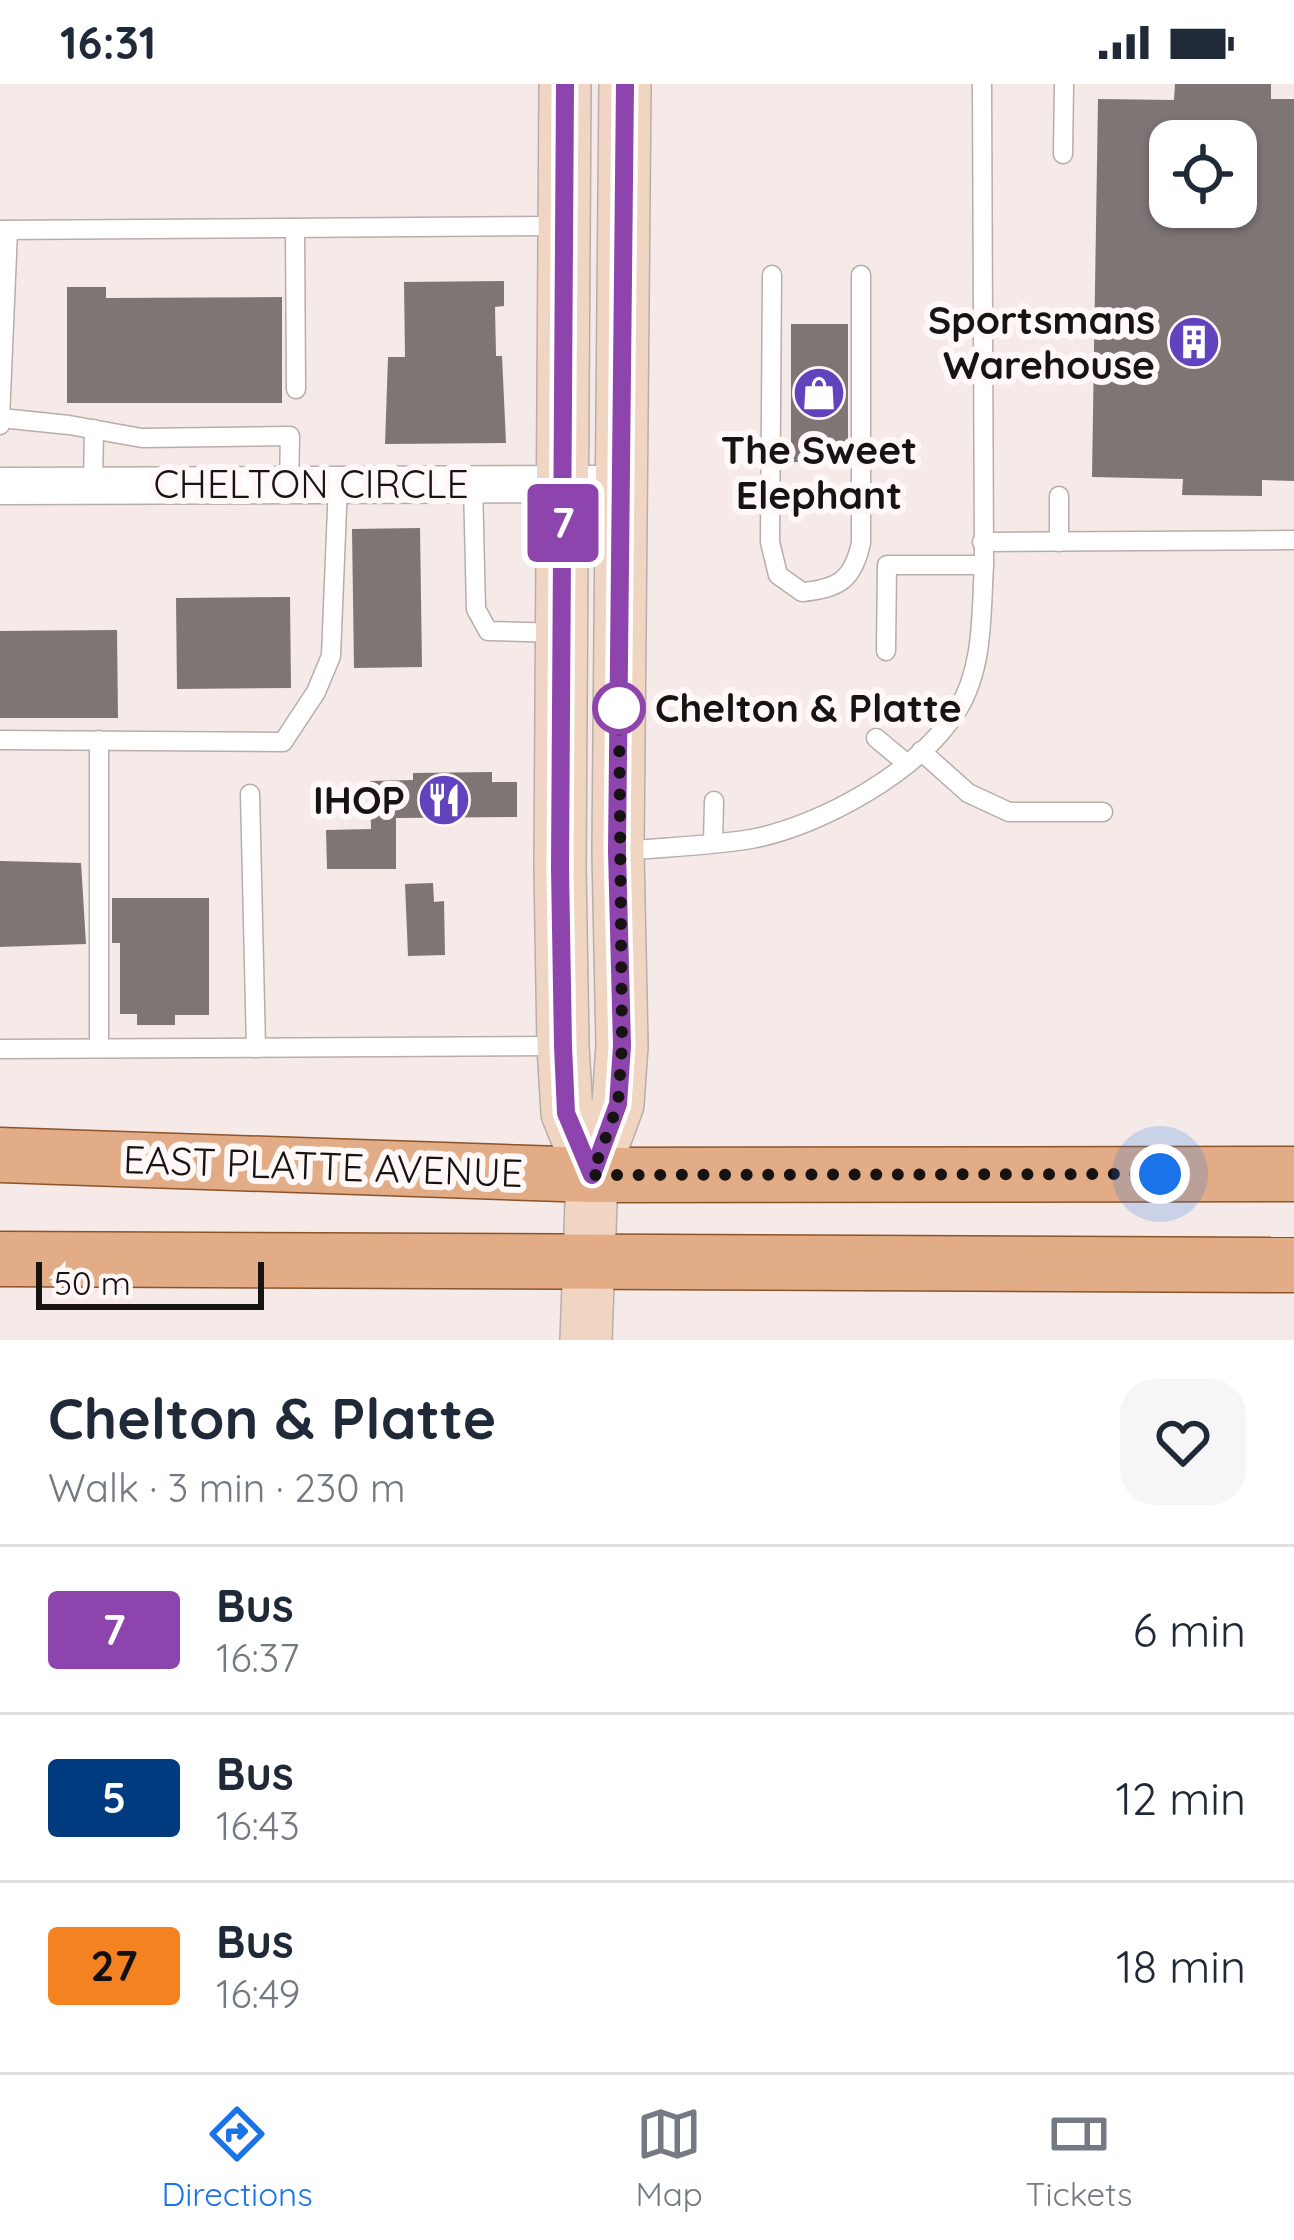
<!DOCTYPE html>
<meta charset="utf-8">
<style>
:root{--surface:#fff;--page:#f6f6f7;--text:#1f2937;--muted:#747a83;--line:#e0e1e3;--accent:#1a73e8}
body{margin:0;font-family:Quicksand,sans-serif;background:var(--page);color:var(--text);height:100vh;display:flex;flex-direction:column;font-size:45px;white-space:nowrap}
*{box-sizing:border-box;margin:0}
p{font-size:39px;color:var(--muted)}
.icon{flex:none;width:66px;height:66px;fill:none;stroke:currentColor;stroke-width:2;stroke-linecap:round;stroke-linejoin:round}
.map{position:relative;height:1256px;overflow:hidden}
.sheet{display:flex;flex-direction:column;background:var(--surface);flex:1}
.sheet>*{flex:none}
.badge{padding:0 24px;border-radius:9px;font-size:42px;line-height:78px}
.controls{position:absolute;left:1149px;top:36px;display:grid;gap:24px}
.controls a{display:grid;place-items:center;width:108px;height:108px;border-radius:24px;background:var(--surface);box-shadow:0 3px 9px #0004;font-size:60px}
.scale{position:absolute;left:36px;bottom:30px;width:228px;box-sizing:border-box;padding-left:12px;border:6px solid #171313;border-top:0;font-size:33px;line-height:42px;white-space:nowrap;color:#171313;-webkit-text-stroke:9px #fff8f7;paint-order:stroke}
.you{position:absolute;width:60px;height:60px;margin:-30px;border:9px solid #fff;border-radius:50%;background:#1a73e8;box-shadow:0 0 0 18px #1a73e833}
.map>.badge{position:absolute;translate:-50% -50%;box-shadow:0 0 0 6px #fff}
.round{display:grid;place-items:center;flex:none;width:126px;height:126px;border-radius:36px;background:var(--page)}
.headline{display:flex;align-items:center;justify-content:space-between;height:204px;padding:0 48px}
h1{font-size:57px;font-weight:700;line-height:90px}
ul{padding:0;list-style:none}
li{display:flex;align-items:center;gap:36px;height:168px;padding:0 48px;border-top:3px solid var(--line)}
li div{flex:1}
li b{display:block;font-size:45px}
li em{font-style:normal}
li .badge{min-width:132px;font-weight:700;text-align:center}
.status{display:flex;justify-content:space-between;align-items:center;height:84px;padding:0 60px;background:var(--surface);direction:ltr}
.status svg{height:33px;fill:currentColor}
.dock{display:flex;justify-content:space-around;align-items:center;height:168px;border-top:3px solid var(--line);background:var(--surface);font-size:33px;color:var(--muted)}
.dock a{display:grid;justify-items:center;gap:6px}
.dock .current{color:var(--accent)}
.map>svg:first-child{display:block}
.building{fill:#7e7575;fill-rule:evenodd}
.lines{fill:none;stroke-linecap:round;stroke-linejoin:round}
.lane-casing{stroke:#b7adab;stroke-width:21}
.street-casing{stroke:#b7adab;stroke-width:39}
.secondary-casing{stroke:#b7adab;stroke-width:54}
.primary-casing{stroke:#8d5329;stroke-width:57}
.lane{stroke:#fff;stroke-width:18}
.street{stroke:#fff;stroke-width:36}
.secondary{stroke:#f0d6c2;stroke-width:51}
.primary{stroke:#e1ac86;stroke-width:54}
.line-casing{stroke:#fff;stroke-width:27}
.line{stroke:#8e44ad;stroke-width:18}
.walk{stroke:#171313;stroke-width:12;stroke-dasharray:0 21.6}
.stop-dot{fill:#fff;stroke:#8e44ad;stroke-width:6}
.labels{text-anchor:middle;stroke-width:12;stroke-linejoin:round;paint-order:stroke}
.poi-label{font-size:39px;font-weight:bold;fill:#171313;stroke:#fff8f7;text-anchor:end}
.street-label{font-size:39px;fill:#171313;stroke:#fff8f7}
.stop-label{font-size:39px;font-weight:bold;fill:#171313;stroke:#fff8f7;text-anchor:start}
</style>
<div class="status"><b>16:31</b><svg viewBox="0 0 49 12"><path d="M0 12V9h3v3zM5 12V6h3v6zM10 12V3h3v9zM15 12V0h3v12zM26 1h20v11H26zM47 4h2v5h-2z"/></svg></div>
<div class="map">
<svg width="1294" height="1256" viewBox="0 0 1294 1256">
<rect width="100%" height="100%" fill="#f5eae8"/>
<!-- building -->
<g class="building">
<path d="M 1175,0 L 1271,0 L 1271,15 L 1294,15 L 1294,397 L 1262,396 L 1262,412 L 1182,411 L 1183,395 L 1092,393 L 1098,15 L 1174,16 ZM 1170,57 L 1236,57 L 1236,123 L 1170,123 Z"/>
<path d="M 504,197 L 504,222 L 495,223 L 496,272 L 502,272 L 506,359 L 385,360 L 388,273 L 405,273 L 404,198 Z"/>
<path d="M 67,203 L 106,203 L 106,214 L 282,213 L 282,319 L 67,319 Z"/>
<rect x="791" y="240" width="57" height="138"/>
<path d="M 420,444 L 422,583 L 354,584 L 352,445 Z"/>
<path d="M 290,513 L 291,604 L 177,605 L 176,514 Z"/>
<path d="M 117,546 L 118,634 L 0,634 L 0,547 Z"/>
<path d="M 492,688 L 492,698 L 517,698 L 517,733 L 396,734 L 396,785 L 327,785 L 326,746 L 371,745 L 370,697 L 413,696 L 413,689 Z"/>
<path d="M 0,777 L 81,779 L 86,860 L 0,863 Z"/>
<path d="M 433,799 L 434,818 L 444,817 L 445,871 L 408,872 L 405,800 Z"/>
<path d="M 112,814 L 209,814 L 209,931 L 175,931 L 175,941 L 137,941 L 137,930 L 120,930 L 120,859 L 112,859 Z"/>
</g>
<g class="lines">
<!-- lane casing -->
<g class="lane-casing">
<g id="lane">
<path d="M 1063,70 L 1064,0"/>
<path d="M 295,144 L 296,305"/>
<path d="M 0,146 L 559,142"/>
<path d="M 772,191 L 770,458 L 778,491 L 802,508 C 838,505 853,496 861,459 L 861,191"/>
<path d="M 0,335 L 8,146"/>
<path d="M 0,341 L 1,334 L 69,341 L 142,354 L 290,352 L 289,401"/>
<path d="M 473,400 L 476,525 L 488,547 L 560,549"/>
<path d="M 93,401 L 94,345"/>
<path d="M 1059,412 L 1059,458"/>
<path d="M 982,458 L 1294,456"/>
<path d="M 886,567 L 887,481 L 984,481"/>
<path d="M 876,654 L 906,679"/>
<path d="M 0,656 L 283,658 L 316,608 L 331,572 L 338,400"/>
<path d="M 99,656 L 99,964"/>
<path d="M 921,667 L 968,709 L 1009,728 L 1103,728"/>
<path d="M 250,710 L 256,964"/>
<path d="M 713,759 L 714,717"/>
<path d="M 622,767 C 665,763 709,762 751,755 C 821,742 920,687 958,625 C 984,583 981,528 984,481 L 982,0"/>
<path d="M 0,965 L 559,962"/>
</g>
</g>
<!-- street casing -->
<g class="street-casing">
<path id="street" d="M 0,402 L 622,400"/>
</g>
<!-- secondary casing -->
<g class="secondary-casing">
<g id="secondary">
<path d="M 565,0 L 560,784 L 563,962 L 567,1029 L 592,1091"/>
<path d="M 586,1256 L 592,1091 L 618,1020 L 622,962 L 618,767 L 625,0"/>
</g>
</g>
<!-- primary casing -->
<g class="primary-casing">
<g id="primary">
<path d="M 0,1071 L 592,1091 L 1294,1090"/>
<path d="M 0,1175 L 1294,1181"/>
</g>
</g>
<!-- lane -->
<use href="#lane" class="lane"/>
<!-- street -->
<use href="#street" class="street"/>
<!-- secondary -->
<use href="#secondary" class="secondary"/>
<!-- primary -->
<use href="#primary" class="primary"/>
</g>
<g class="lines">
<!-- line casing -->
<g class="line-casing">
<path id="line" d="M 565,0 L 560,784 L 563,962 L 566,1029 L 592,1091 L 618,1020 L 622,962 L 617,767 L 625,0"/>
</g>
<!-- line -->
<use href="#line" class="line"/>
<!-- walk -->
<path class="walk" d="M 619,624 L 622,962 L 618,1020 L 592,1091 L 1160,1090"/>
</g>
<!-- icons -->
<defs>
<g id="building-disc" transform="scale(2.7)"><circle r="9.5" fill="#6144bd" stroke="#fff8f7"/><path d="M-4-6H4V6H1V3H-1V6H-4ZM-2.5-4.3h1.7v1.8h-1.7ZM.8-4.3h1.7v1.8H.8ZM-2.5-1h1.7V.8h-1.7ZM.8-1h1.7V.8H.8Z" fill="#fff"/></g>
<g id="shop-disc" transform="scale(2.7)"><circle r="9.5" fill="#6144bd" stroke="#fff8f7"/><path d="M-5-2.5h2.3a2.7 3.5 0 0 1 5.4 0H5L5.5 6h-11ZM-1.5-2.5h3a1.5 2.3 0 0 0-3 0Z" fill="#fff"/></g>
<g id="restaurant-disc" transform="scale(2.7)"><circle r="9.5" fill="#6144bd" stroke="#fff8f7"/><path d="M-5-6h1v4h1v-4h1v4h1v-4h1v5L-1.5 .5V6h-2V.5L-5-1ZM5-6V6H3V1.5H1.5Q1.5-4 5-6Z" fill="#fff"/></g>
</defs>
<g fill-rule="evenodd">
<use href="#building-disc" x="1194" y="258"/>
<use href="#shop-disc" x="819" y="309"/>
<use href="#restaurant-disc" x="444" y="716"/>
</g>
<!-- markers -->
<circle class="stop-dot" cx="619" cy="624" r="24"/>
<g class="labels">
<!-- poi labels -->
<g class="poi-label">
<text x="1155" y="250">Sportsmans<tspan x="1155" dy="45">Warehouse</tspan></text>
<text x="819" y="380" text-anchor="middle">The Sweet<tspan x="819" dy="45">Elephant</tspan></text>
<text x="405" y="730">IHOP</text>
</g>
<!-- street labels -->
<g class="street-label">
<text x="311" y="414">CHELTON CIRCLE</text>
<text transform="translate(323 1082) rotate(2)" y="14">EAST PLATTE AVENUE</text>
</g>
<!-- stop labels -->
<g class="stop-label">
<text x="655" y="638">Chelton &amp; Platte</text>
</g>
</g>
</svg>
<div class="controls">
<a><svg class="icon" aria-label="locate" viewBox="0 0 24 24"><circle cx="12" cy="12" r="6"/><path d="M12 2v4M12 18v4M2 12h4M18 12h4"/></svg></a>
</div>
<div class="scale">50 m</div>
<div class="you" style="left:1160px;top:1090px"></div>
<b class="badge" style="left:563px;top:439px;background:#8e44ad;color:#fff">7</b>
</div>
<section class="sheet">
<div class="headline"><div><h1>Chelton &amp; Platte</h1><p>Walk · 3 min · 230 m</p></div><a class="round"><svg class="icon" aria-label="heart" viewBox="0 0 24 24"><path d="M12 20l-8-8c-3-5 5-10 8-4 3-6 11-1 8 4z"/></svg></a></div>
<ul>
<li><span class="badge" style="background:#8e44ad;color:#fff">7</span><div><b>Bus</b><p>16:37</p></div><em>6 min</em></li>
<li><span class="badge" style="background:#003b80;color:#fff">5</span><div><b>Bus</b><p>16:43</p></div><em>12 min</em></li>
<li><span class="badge" style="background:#f58220;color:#111">27</span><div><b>Bus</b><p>16:49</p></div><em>18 min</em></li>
</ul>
</section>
<nav class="dock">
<a class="current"><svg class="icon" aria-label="directions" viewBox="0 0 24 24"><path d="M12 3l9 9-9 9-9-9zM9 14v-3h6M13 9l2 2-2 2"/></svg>Directions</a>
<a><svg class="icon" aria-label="map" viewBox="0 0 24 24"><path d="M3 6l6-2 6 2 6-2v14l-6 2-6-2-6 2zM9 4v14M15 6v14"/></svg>Map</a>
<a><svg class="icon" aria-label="tickets" viewBox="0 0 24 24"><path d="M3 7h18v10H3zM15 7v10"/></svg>Tickets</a>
</nav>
